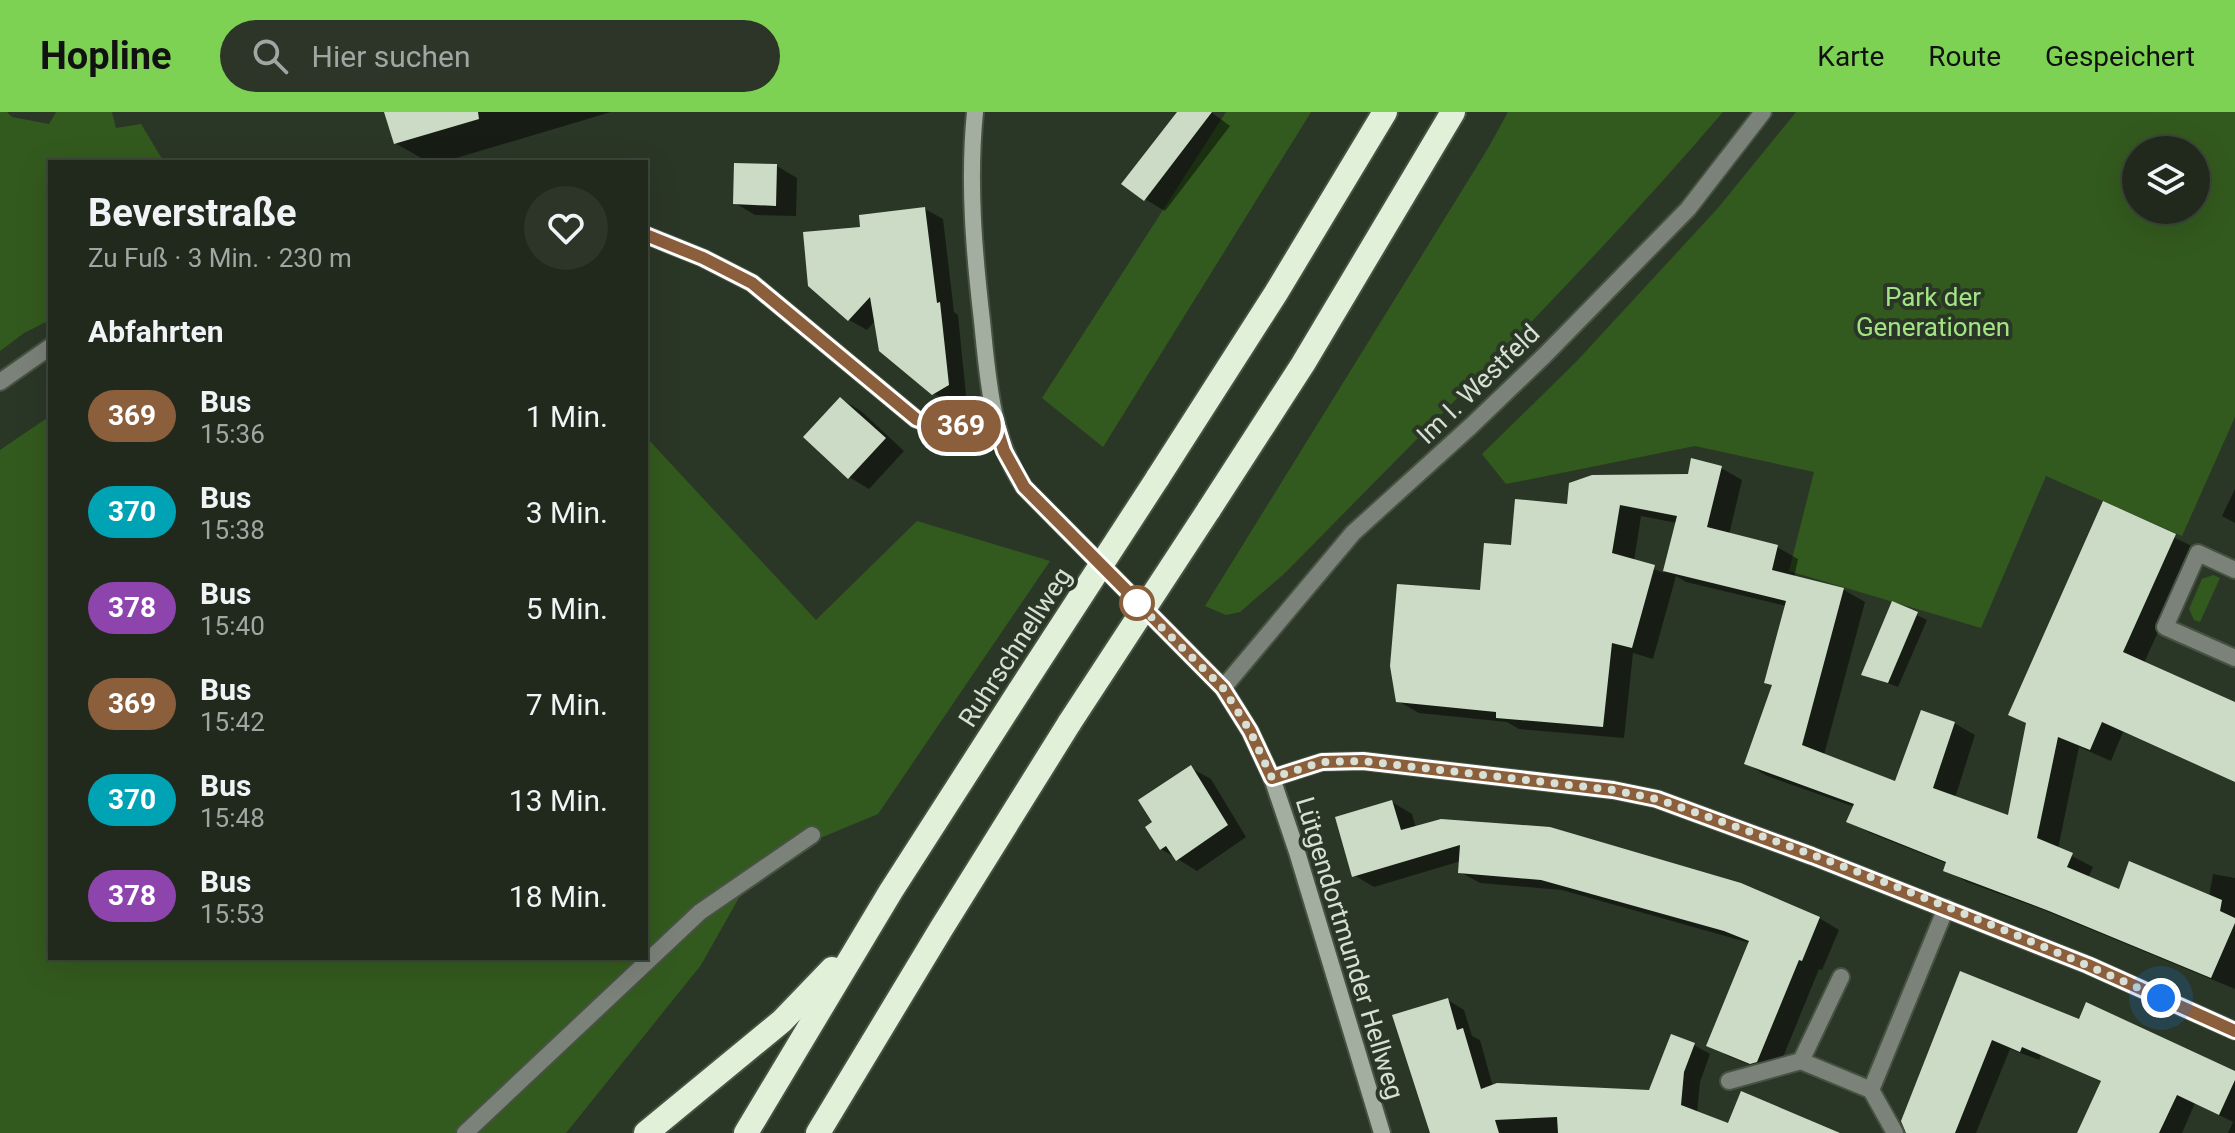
<!DOCTYPE html>
<html lang="de">
<meta charset="utf-8">
<style>
:root{--surface:#20291c;--page:#2d3529;--text:#f1f3f6;--muted:#a2a6a3;--line:#3d453b;--accent:#7dd153}
body{margin:0;font-family:Roboto,sans-serif;background:var(--page);color:var(--text);height:100vh;display:flex;flex-direction:column;font-size:30px;white-space:nowrap}
*{box-sizing:border-box;margin:0}
p{font-size:26px;color:var(--muted)}
.icon{flex:none;width:44px;height:44px;fill:none;stroke:currentColor;stroke-width:2;stroke-linecap:round;stroke-linejoin:round}
.map{position:relative;flex:1;overflow:hidden}
.drawer{position:absolute;left:48px;top:48px;width:600px;height:800px;display:flex;flex-direction:column;background:var(--surface);border-radius:0px;box-shadow:0 8px 32px #0002,0 0 0 2px var(--line)}
.drawer>*{flex:none}
.badge{padding:0 16px;border-radius:26px;font-size:28px;line-height:52px}
.fabs{position:absolute;left:2122px;top:24px;display:grid;gap:16px}
.fabs a{display:grid;place-items:center;width:88px;height:88px;border-radius:50%;background:var(--surface);box-shadow:0 8px 32px #0002,0 0 0 2px var(--line);font-size:40px}
.you{position:absolute;width:40px;height:40px;margin:-20px;border:6px solid #fff;border-radius:50%;background:#1a73e8;box-shadow:0 0 0 12px #1a73e833}
.map>.badge{position:absolute;translate:-50% -50%;box-shadow:0 0 0 4px #fff}
h2{padding:0 40px;font-size:30px;line-height:72px}
.round{display:grid;place-items:center;flex:none;width:84px;height:84px;border-radius:42px;background:var(--page)}
.headline{display:flex;align-items:center;justify-content:space-between;height:136px;padding:0 40px}
h1{font-size:38px;font-weight:700;line-height:60px}
ul{padding:0;list-style:none}
li{display:flex;align-items:center;gap:24px;height:96px;padding:0 40px}
li div{flex:1}
li b{display:block;font-size:30px}
li em{font-style:normal}
li .badge{min-width:88px;font-weight:700;text-align:center}
header{display:flex;align-items:center;gap:48px;box-sizing:border-box;height:112px;padding:0 40px;background:var(--accent);color:#111}
header strong{font-size:38px}
nav{display:flex;gap:44px;margin-inline-start:auto;font-size:28px}
.search{width:560px;height:72px;background:var(--page);display:flex;align-items:center;gap:20px;box-sizing:border-box;padding:0 28px;border-radius:44px;color:var(--muted);font-size:30px}
.map>svg:first-child{display:block}
.green{fill:#335a1e;fill-rule:evenodd}
.shadow{fill:#0007;fill-rule:evenodd}
.building{fill:#cbdbc5}
.lines{fill:none;stroke-linecap:round;stroke-linejoin:round}
.service-casing{stroke:#475242;stroke-width:20}
.minor-casing{stroke:#475242;stroke-width:20}
.secondary-casing{stroke:#475242;stroke-width:20}
.motorway-casing{stroke:#475242;stroke-width:28}
.service{stroke:#7b8279;stroke-width:16}
.minor{stroke:#7b8279;stroke-width:16}
.secondary{stroke:#a4aea0;stroke-width:16}
.motorway{stroke:#e0f0d9;stroke-width:24}
.motorway-bridge-casing{stroke:#475242;stroke-width:28;stroke-linecap:butt}
.motorway-bridge{stroke:#e0f0d9;stroke-width:24}
.line-casing{stroke:#fff;stroke-width:18}
.line{stroke:#8b5e3c;stroke-width:12}
.walk{stroke:#d8e0d5;stroke-width:8;stroke-dasharray:0 14.4}
.stop-dot{fill:#fff;stroke:#8b5e3c;stroke-width:4}
.labels{text-anchor:middle;stroke-width:8;stroke-linejoin:round;paint-order:stroke}
.park-label{font-size:26px;fill:#a2e484;stroke:#2b3726}
.street-label{font-size:26px;fill:#d8e0d5;stroke:#2b3726}
</style>
<header>
<strong>Hopline</strong>
<div class="search"><svg class="icon" aria-label="search" viewBox="0 0 24 24"><circle cx="10" cy="10" r="6"/><path d="M15 15l6 6"/></svg>Hier suchen</div>
<nav><a>Karte</a><a>Route</a><a>Gespeichert</a></nav>
</header>
<div class="map">
<svg width="2235" height="1021" viewBox="0 0 2235 1021">
<rect width="100%" height="100%" fill="#2b3726"/>
<!-- green -->
<g class="green">
<path d="M 0,0 L 7,0 L 12,5 L 49,12 L 56,0 L 112,0 L 116,16 L 141,12 L 164,50 L 50,50 L 50,208 L 24,221 L 0,239 Z"/>
<path d="M 1226,0 L 1311,0 L 1103,335 L 1042,286 Z"/>
<path d="M 1508,0 L 1723,0 C 1585,161 1433,310 1285,461 L 1240,500 L 1226,503 L 1205,494 L 1487,38 Z"/>
<path d="M 1796,0 L 2235,0 L 2235,305 L 2182,424 L 2046,364 L 1981,516 L 1789,459 L 1814,360 L 1695,334 L 1506,372 L 1482,342 L 1576,250 L 1718,96 ZM 2136,38 L 2196,38 L 2196,98 L 2136,98 Z"/>
<path d="M 50,304 L 50,846 L 646,846 L 646,325 L 816,508 L 917,409 L 1050,449 L 878,702 L 758,752 L 701,853 L 566,1021 L 0,1021 L 0,338 Z"/>
<path d="M 2213,463 L 2220,466 L 2200,510 L 2194,508 L 2189,497 L 2202,467 Z"/>
</g>
<!-- shadow -->
<g class="shadow">
<path d="M 386,0 L 611,0 L 443,50 L 428,50 L 395,31 Z"/>
<path d="M 1180,0 L 1211,0 L 1230,14 L 1165,99 L 1145,87 Z"/>
<path d="M 777,54 L 797,66 L 796,104 L 755,103 L 735,91 Z"/>
<path d="M 925,97 L 943,107 L 954,200 L 958,203 L 966,283 L 952,291 L 933,281 L 876,208 L 867,218 L 849,208 L 810,173 L 862,117 Z"/>
<path d="M 841,287 L 861,299 L 904,339 L 869,377 L 849,365 Z"/>
<path d="M 1721,356 L 1742,368 L 1729,423 L 1777,435 L 1798,447 L 1794,466 L 1844,478 L 1865,490 L 1824,643 L 1896,672 L 1954,611 L 1975,623 L 1955,686 L 2009,706 L 2027,612 L 2011,603 L 2104,392 L 2196,436 L 2144,551 L 2235,592 L 2235,670 L 2123,620 L 2111,649 L 2079,635 L 2058,737 L 2093,755 L 2088,766 L 2120,779 L 2209,785 L 2213,762 L 2235,766 L 2235,877 L 2041,797 L 1967,770 L 1946,758 L 1948,752 L 1870,721 L 1849,709 L 1855,695 L 1767,664 L 1746,651 L 1774,574 L 1767,570 L 1786,494 L 1686,470 L 1676,464 L 1653,547 L 1633,541 L 1624,626 L 1519,617 L 1507,610 L 1419,601 L 1398,589 L 1482,481 L 1513,435 L 1569,394 ZM 1641,404 L 1677,411 L 1664,461 L 1634,449 Z"/>
<path d="M 2235,377 L 2235,411 L 2222,404 Z"/>
<path d="M 1893,492 L 1927,508 L 1898,575 L 1864,562 Z"/>
<path d="M 1191,656 L 1211,667 L 1246,725 L 1197,759 L 1161,737 L 1154,710 Z"/>
<path d="M 1392,690 L 1412,702 L 1416,716 L 1819,806 L 1839,818 L 1822,858 L 1819,857 L 1777,960 L 1772,962 L 1728,944 L 1709,933 L 1750,831 L 1562,778 L 1480,771 L 1460,760 L 1461,749 L 1374,775 L 1354,763 Z"/>
<path d="M 1961,862 L 2080,909 L 2235,961 L 2235,1021 L 2228,1021 L 2233,1010 L 2195,991 L 2182,1021 L 2080,1021 L 2102,970 L 2041,943 L 2039,948 L 2010,937 L 1976,1021 L 1920,1021 Z"/>
<path d="M 1448,888 L 1464,898 L 1472,924 L 1480,928 L 1493,975 L 1651,980 L 1694,933 L 1710,942 L 1700,970 L 1697,1001 L 1729,1013 L 1838,1021 L 1430,1021 Z"/>
</g>
<!-- building -->
<g class="building">
<path d="M 384,0 L 478,0 L 479,7 L 394,32 Z"/>
<path d="M 1177,0 L 1212,0 L 1144,89 L 1121,72 Z"/>
<path d="M 734,51 L 777,52 L 776,94 L 733,92 Z"/>
<path d="M 925,95 L 937,191 L 940,190 L 949,273 L 932,283 L 879,239 L 870,185 L 848,209 L 808,174 L 803,120 L 860,115 L 859,103 Z"/>
<path d="M 840,285 L 886,326 L 848,367 L 803,325 Z"/>
<path d="M 1691,346 L 1722,354 L 1707,415 L 1778,433 L 1772,458 L 1844,476 L 1802,633 L 1895,669 L 1921,598 L 1955,610 L 1933,676 L 2008,703 L 2026,611 L 2008,603 L 2103,389 L 2176,422 L 2123,540 L 2235,590 L 2235,670 L 2102,610 L 2090,638 L 2058,625 L 2037,726 L 2073,741 L 2067,755 L 2119,777 L 2129,749 L 2222,788 L 2220,799 L 2235,806 L 2235,811 L 2211,866 L 2049,799 L 1943,759 L 1946,750 L 1846,710 L 1854,692 L 1744,652 L 1772,573 L 1764,571 L 1786,489 L 1663,459 L 1677,404 L 1620,393 L 1612,441 L 1655,453 L 1632,536 L 1612,531 L 1603,615 L 1496,606 L 1496,600 L 1396,590 L 1390,554 L 1397,472 L 1480,478 L 1484,431 L 1511,433 L 1515,387 L 1567,392 L 1569,371 L 1592,363 L 1688,362 Z"/>
<path d="M 1892,489 L 1918,500 L 1888,571 L 1861,563 Z"/>
<path d="M 1191,653 L 1228,713 L 1176,749 L 1166,734 L 1160,738 L 1145,715 L 1152,710 L 1138,688 Z"/>
<path d="M 1392,688 L 1401,718 L 1441,707 L 1550,715 L 1741,771 L 1820,805 L 1802,849 L 1799,848 L 1757,950 L 1750,952 L 1706,934 L 1749,829 L 1724,819 L 1541,768 L 1458,761 L 1460,733 L 1352,765 L 1335,705 Z"/>
<path d="M 1960,859 L 2079,907 L 2086,890 L 2235,959 L 2235,968 L 2219,1003 L 2177,983 L 2159,1021 L 2077,1021 L 2101,969 L 2022,935 L 2020,940 L 1992,928 L 1955,1021 L 1906,1021 L 1901,1009 Z"/>
<path d="M 1448,886 L 1457,918 L 1463,916 L 1481,977 L 1497,971 L 1649,978 L 1671,922 L 1695,931 L 1684,960 L 1681,993 L 1728,1011 L 1741,979 L 1840,1021 L 1558,1021 L 1557,1005 L 1495,1008 L 1499,1021 L 1430,1021 L 1392,903 Z"/>
</g>
<g class="lines">
<!-- service casing -->
<g class="service-casing">
<g id="service">
<path d="M 1801,949 L 1841,865"/>
<path d="M 1729,969 L 1801,949 L 1871,978"/>
<path d="M 465,1021 L 700,800 L 812,723"/>
<path d="M 1895,1021 L 1871,978 L 1946,796"/>
</g>
</g>
<!-- minor casing -->
<g class="minor-casing">
<g id="minor">
<path d="M 646,123 L 703,146 L 752,171 L 916,307 C 946,320 963,314 994,307"/>
<path d="M 0,270 L 50,235"/>
<path d="M 2235,458 L 2198,441 L 2165,515 L 2235,546"/>
<path d="M 1223,576 L 1353,421 L 1471,314 L 1544,244 L 1688,97 L 1763,0"/>
<path d="M 1272,666 L 1322,650 L 1363,649 L 1613,678 L 1657,687 L 1812,744 L 2088,853 L 2235,919"/>
</g>
</g>
<!-- secondary casing -->
<g class="secondary-casing">
<path id="secondary" d="M 975,0 C 968,70 974,140 982,209 C 988,267 991,325 1024,375 L 1223,576 L 1250,619 L 1272,666 L 1297,740 L 1382,1021"/>
</g>
<!-- motorway casing -->
<g class="motorway-casing">
<g id="motorway">
<path d="M 1157,367 L 1276,181 L 1385,0"/>
<path d="M 1208,399 L 1303,252 L 1453,0"/>
<path d="M 646,1021 L 782,909 L 832,857"/>
<path d="M 746,1021 L 891,779 L 1020,578"/>
<path d="M 818,1021 L 941,817 L 1070,610"/>
</g>
</g>
<!-- service -->
<use href="#service" class="service"/>
<!-- minor -->
<use href="#minor" class="minor"/>
<!-- secondary -->
<use href="#secondary" class="secondary"/>
<!-- motorway -->
<use href="#motorway" class="motorway"/>
<!-- motorway-bridge casing -->
<g class="motorway-bridge-casing">
<g id="motorway-bridge">
<path d="M 1020,578 L 1157,367"/>
<path d="M 1070,610 L 1208,399"/>
</g>
</g>
<!-- motorway-bridge -->
<use href="#motorway-bridge" class="motorway-bridge"/>
</g>
<g class="lines">
<!-- line casing -->
<g class="line-casing">
<path id="line" d="M 646,123 L 703,146 L 752,171 L 916,307 C 946,320 963,314 994,307 L 1004,339 L 1024,375 L 1223,576 L 1250,619 L 1272,666 L 1322,650 L 1363,649 L 1613,678 L 1657,687 L 1812,744 L 2088,853 L 2235,919"/>
</g>
<!-- line -->
<use href="#line" class="line"/>
<!-- walk -->
<path class="walk" d="M 1137,491 L 1134,488 L 1223,576 L 1250,619 L 1272,666 L 1322,650 L 1363,649 L 1613,678 L 1657,687 C 1828,746 1997,812 2161,886"/>
</g>
<!-- markers -->
<circle class="stop-dot" cx="1137" cy="491" r="16"/>
<g class="labels">
<!-- park labels -->
<g class="park-label">
<text x="1933" y="194">Park der<tspan x="1933" dy="30">Generationen</tspan></text>
</g>
<!-- street labels -->
<g class="street-label">
<text transform="translate(1478 272) rotate(-44)" y="9">Im I. Westfeld</text>
<text transform="translate(1015 535) rotate(-57)" y="9">Ruhrschnellweg</text>
<text transform="translate(1350 836) rotate(73)" y="9">Lütgendortmunder Hellweg</text>
</g>
</g>
</svg>
<div class="fabs">
<a><svg class="icon" aria-label="layers" viewBox="0 0 24 24"><path d="M12 4l9 5-9 5-9-5zM3 14l9 5 9-5"/></svg></a>
</div>
<div class="you" style="left:2161px;top:886px"></div>
<b class="badge" style="left:961px;top:314px;background:#8b5e3c;color:#fff">369</b>
<section class="drawer">
<div class="headline"><div><h1>Beverstraße</h1><p>Zu Fuß · 3 Min. · 230 m</p></div><a class="round"><svg class="icon" aria-label="heart" viewBox="0 0 24 24"><path d="M12 20l-8-8c-3-5 5-10 8-4 3-6 11-1 8 4z"/></svg></a></div>
<h2>Abfahrten</h2>
<ul>
<li><span class="badge" style="background:#8b5e3c;color:#fff">369</span><div><b>Bus</b><p>15:36</p></div><em>1 Min.</em></li>
<li><span class="badge" style="background:#00a3b4;color:#fff">370</span><div><b>Bus</b><p>15:38</p></div><em>3 Min.</em></li>
<li><span class="badge" style="background:#8e44ad;color:#fff">378</span><div><b>Bus</b><p>15:40</p></div><em>5 Min.</em></li>
<li><span class="badge" style="background:#8b5e3c;color:#fff">369</span><div><b>Bus</b><p>15:42</p></div><em>7 Min.</em></li>
<li><span class="badge" style="background:#00a3b4;color:#fff">370</span><div><b>Bus</b><p>15:48</p></div><em>13 Min.</em></li>
<li><span class="badge" style="background:#8e44ad;color:#fff">378</span><div><b>Bus</b><p>15:53</p></div><em>18 Min.</em></li>
</ul>
</section>
</div>
